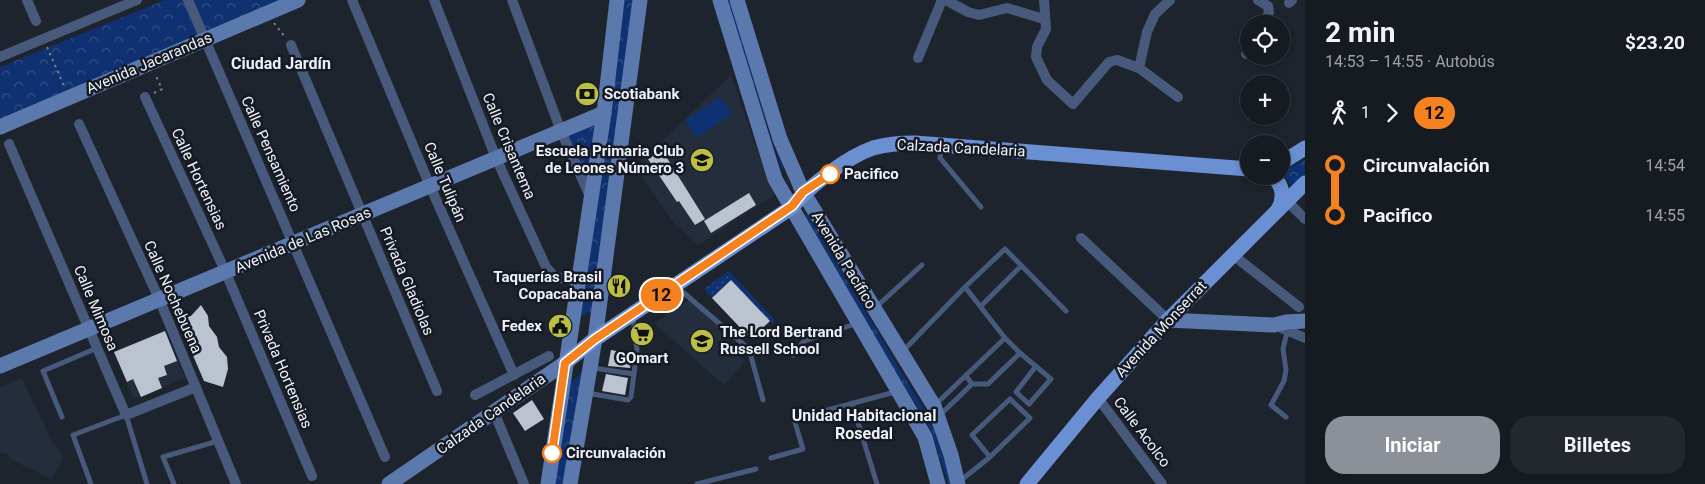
<!DOCTYPE html>
<html lang="es">
<meta charset="utf-8">
<style>
:root{--surface:#161b22;--page:#23282f;--text:#f1f3f6;--muted:#9ea1a5;--line:#353940;--accent:#8c9099}
body{margin:0;font-family:Roboto,sans-serif;background:var(--page);color:var(--text);height:100vh;display:flex;flex-direction:column;font-size:19px;white-space:nowrap}
*{box-sizing:border-box;margin:0}
p{font-size:16px;color:var(--muted)}
.icon{flex:none;width:28px;height:28px;fill:none;stroke:currentColor;stroke-width:2;stroke-linecap:round;stroke-linejoin:round}
.map{position:relative;flex:1;overflow:hidden}
.details{display:flex;flex-direction:column;background:var(--surface);width:400px}
.details>*{flex:none}
.badge{padding:0 10px;border-radius:16px;font-size:18px;line-height:32px}
.fabs{position:absolute;left:1240px;top:15px;display:grid;gap:10px}
.fabs a{display:grid;place-items:center;width:50px;height:50px;border-radius:50%;background:var(--surface);box-shadow:0 2px 8px #0003,0 0 0 1px var(--line);font-size:25px}
.map>.badge{position:absolute;translate:-50% -50%;box-shadow:0 0 0 2px #fff}
.legs{display:flex;align-items:center;gap:8px;height:55px;padding:0 20px;font-size:16px}
.legs p{margin-inline-start:auto}
.overview{display:flex;align-items:center;justify-content:space-between;height:85px;padding:0 20px}
h1{font-size:28px;font-weight:700;line-height:38px}
.cta{display:flex;gap:10px;margin-top:auto;padding:10px 20px}
.cta a{flex:1;height:58px;border-radius:20px;background:var(--accent);color:#fff;font-size:20px;font-weight:700;line-height:58px;text-align:center}
.cta a+a{background:var(--page);color:var(--text)}
ul{padding:0 20px;list-style:none}
li{display:flex;align-items:center;gap:18px;height:50px;font-size:19px}
li i{display:grid;place-items:center;width:8px;height:100%;margin:0 6px;background:currentColor}
li i::after{content:'';width:12px;height:12px;margin:-6px;border:4px solid;border-radius:50%;background:var(--surface)}
li p{margin-inline-start:auto}
li:first-child i{background:linear-gradient(#0000 50%,currentColor 0)}
li:last-child i{background:linear-gradient(currentColor 50%,#0000 0)}
main{display:flex;flex:1;min-height:0}
.map>svg:first-child{display:block}
.built{fill:#242d3c}
.grass{fill:url(#grass-tufts)}
.forest{fill:url(#forest-crowns)}
.garden{fill:url(#garden-dots)}
.pitch{fill:#0f3171}
.building{fill:#bbc3d0}
.lines{fill:none;stroke-linecap:round;stroke-linejoin:round}
.path{stroke:#767c83;stroke-width:2;stroke-dasharray:2.5 4;stroke-linecap:butt}
.lane{stroke:#485a7b;stroke-width:5}
.street{stroke:#485a7b;stroke-width:10}
.secondary{stroke:#5b79ac;stroke-width:15}
.primary{stroke:#6a90d3;stroke-width:15}
.line-1-casing{stroke:#fff;stroke-width:11}
.line-1{stroke:#f58220;stroke-width:8}
.stop-1-dot{fill:#fff;stroke:#f58220;stroke-width:2.5}
.labels{text-anchor:middle;stroke-width:5;stroke-linejoin:round;paint-order:stroke}
.street-label{font-size:15px;fill:#eef2f8;stroke:#151a24}
.poi-label{font-size:15px;font-weight:bold;fill:#eef2f8;stroke:#151a24;text-anchor:end}
.stop-label{font-size:15px;font-weight:bold;fill:#eef2f8;stroke:#151a24;text-anchor:start}
.neighbourhood-label{font-size:16px;font-weight:bold;fill:#eef2f8;stroke:#151a24}
</style>
<main>
<div class="map">
<svg width="1305" height="484" viewBox="0 0 1305 484">
<defs>
<pattern id="grass-tufts" width="24" height="20" patternUnits="userSpaceOnUse" patternTransform="scale(1.25)"><rect width="24" height="20" fill="#0f3171"/><path d="M3 7l-1-3M5 7V3M7 7l1-3M15 17l-1-3M17 17v-4M19 17l1-3" fill="none" stroke="#324f86"/></pattern>
<pattern id="forest-crowns" width="20" height="18" patternUnits="userSpaceOnUse" patternTransform="scale(1.25)"><rect width="20" height="18" fill="#0f3171"/><path d="M2 6a3 3 0 1 1 6 0M12 15a3 3 0 1 1 6 0" fill="none" stroke="#324f86"/></pattern>
<pattern id="garden-dots" width="8" height="8" patternUnits="userSpaceOnUse" patternTransform="scale(1.25)"><rect width="8" height="8" fill="#0f3171"/><path d="M2 2h.1M6 6h.1" fill="none" stroke="#324f86" stroke-width="1.8" stroke-linecap="round"/></pattern>
</defs>
<rect width="100%" height="100%" fill="#1e242d"/>
<!-- built -->
<g class="built">
<path d="M 731,75 L 758,153 L 777,193 L 698,245 L 674,223 L 635,167 Z"/>
<path d="M 689,300 L 732,337 L 726,345 L 745,362 L 724,385 L 654,323 Z"/>
<path d="M 165,331 L 185,378 L 134,399 L 114,352 Z"/>
<path d="M 22,378 L 51,440 L 58,448 L 63,459 L 51,479 L 10,459 L 8,454 L 0,452 L 0,387 Z"/>
</g>
<!-- grass -->
<g class="grass">
<path d="M 726,0 L 731,0 L 783,163 L 783,172 Z"/>
<path d="M 807,214 L 936,430 L 952,484 L 948,484 L 932,432 L 803,218 Z"/>
</g>
<!-- forest -->
<g class="forest">
<path d="M 165,0 L 283,0 L 0,121 L 0,67 Z"/>
<path d="M 621,0 L 635,0 L 593,312 L 579,316 Z"/>
<path d="M 601,114 L 587,200 L 561,131 Z"/>
<path d="M 1305,160 L 1305,179 L 1294,191 L 1281,170 Z"/>
<path d="M 584,371 L 566,484 L 553,484 L 568,385 Z"/>
</g>
<!-- garden -->
<path class="garden" d="M 729,271 L 775,320 L 772,323 L 731,280 L 712,298 L 704,289 Z"/>
<!-- pitch -->
<path class="pitch" d="M 720,97 L 732,114 L 697,138 L 685,120 Z"/>
<!-- building -->
<g class="building">
<path d="M 662,150 L 705,219 L 695,225 L 679,201 L 677,202 L 648,159 Z"/>
<path d="M 749,193 L 756,205 L 711,233 L 704,221 Z"/>
<path d="M 731,280 L 770,321 L 751,339 L 712,298 Z"/>
<path d="M 201,305 L 208,316 L 209,326 L 217,337 L 219,347 L 227,357 L 228,369 L 223,387 L 204,381 L 176,316 L 191,316 Z"/>
<path d="M 165,331 L 177,361 L 164,366 L 167,375 L 158,378 L 162,388 L 141,397 L 133,379 L 127,382 L 114,352 Z"/>
<path d="M 611,350 L 632,354 L 630,368 L 608,366 Z"/>
<path d="M 606,374 L 628,378 L 625,395 L 602,391 Z"/>
<path d="M 532,400 L 544,419 L 525,431 L 513,413 Z"/>
</g>
<g class="lines">
<!-- path -->
<g class="path">
<path d="M 274,23 L 285,37"/>
<path d="M 47,47 L 64,86"/>
<path d="M 154,93 L 162,89 L 155,74"/>
</g>
<!-- lane -->
<g class="lane">
<path d="M 941,148 L 940,158 L 981,207"/>
<path d="M 677,287 L 749,349 L 763,400"/>
<path d="M 982,305 L 1021,266"/>
<path d="M 875,308 L 922,265"/>
<path d="M 903,351 L 965,287"/>
<path d="M 1020,353 L 1051,379 L 1029,404 L 1016,392 L 1036,366"/>
<path d="M 793,355 L 804,341 L 858,323"/>
<path d="M 593,368 L 634,374"/>
<path d="M 966,376 L 972,384 L 988,384 L 1020,353 L 1005,338 L 965,287 L 1005,249 L 1066,311"/>
<path d="M 587,393 L 628,400 L 631,397 L 637,350 L 633,317"/>
<path d="M 852,403 L 877,484"/>
<path d="M 935,405 L 1005,338"/>
<path d="M 940,415 L 972,384"/>
<path d="M 62,417 L 43,371 L 97,348"/>
<path d="M 1286,417 L 1271,405 L 1284,381 L 1286,370 L 1283,349 L 1287,332"/>
<path d="M 771,458 L 803,449 L 794,419 L 895,392"/>
<path d="M 960,481 L 990,457 L 1030,418 L 1010,399 L 972,435 L 990,457"/>
<path d="M 91,484 L 73,435 L 126,415 L 147,484"/>
<path d="M 174,484 L 163,457 L 218,441"/>
<path d="M 697,484 L 756,469"/>
</g>
<!-- street -->
<g class="street">
<path d="M 27,0 L 36,21"/>
<path d="M 188,0 L 385,457"/>
<path d="M 352,0 L 430,186 L 514,375"/>
<path d="M 434,0 L 496,158 L 546,267 L 555,277 L 577,281"/>
<path d="M 512,0 L 561,131 L 591,199"/>
<path d="M 946,0 L 968,12 L 979,15 L 1007,8 L 1044,19"/>
<path d="M 1044,0 L 1046,29 L 1037,47 L 1036,57 L 1047,80 L 1073,104 L 1109,62 L 1117,60 L 1139,68 L 1147,32 L 1155,14 L 1170,0"/>
<path d="M 1258,0 L 1268,6 L 1269,13 L 1263,24"/>
<path d="M 1289,3 L 1292,0"/>
<path d="M 291,45 L 437,391"/>
<path d="M 1246,54 L 1249,49"/>
<path d="M 0,57 L 137,0"/>
<path d="M 918,58 L 942,0"/>
<path d="M 1139,68 L 1178,97"/>
<path d="M 145,97 L 226,273 L 312,476"/>
<path d="M 79,124 L 160,301 L 236,484"/>
<path d="M 9,144 L 126,415 L 196,387"/>
<path d="M 1287,201 L 1305,219"/>
<path d="M 1081,238 L 1168,320"/>
<path d="M 1233,255 L 1299,307"/>
<path d="M 1274,325 L 1305,338"/>
<path d="M 475,395 L 549,356"/>
<path d="M 1098,398 L 1162,484"/>
<path d="M 494,412 L 524,484"/>
</g>
<!-- secondary -->
<g class="secondary">
<path d="M 720,0 L 775,179 L 925,437 L 938,484"/>
<path d="M 737,0 L 780,139 L 803,192 L 934,406 L 951,455 L 958,484"/>
<path d="M 0,127 L 298,0"/>
<path d="M 1168,320 L 1274,325 L 1286,322 L 1305,321"/>
<path d="M 0,366 L 604,113"/>
<path d="M 389,484 L 565,363"/>
<path d="M 548,484 L 604,113 L 617,0"/>
<path d="M 570,484 L 595,339 L 640,0"/>
</g>
<!-- primary -->
<g class="primary">
<path d="M 1281,163 L 1305,148"/>
<path d="M 1273,176 C 1283,186 1285,198 1278,210"/>
<path d="M 565,363 L 595,339 L 792,207 C 809,186 847,157 873,148 C 887,144 901,143 915,143 L 1249,169"/>
<path d="M 1027,484 L 1098,398 L 1168,320 L 1305,183"/>
</g>
</g>
<g class="lines">
<!-- line-1 casing -->
<g class="line-1-casing">
<path id="line-1" d="M 552,453 L 565,363 L 595,339 L 792,206 L 803,192 L 830,174"/>
</g>
<!-- line-1 -->
<use href="#line-1" class="line-1"/>
</g>
<!-- icons -->
<defs>
<g id="bank-disc" transform="scale(1.25)"><circle r="9.5" fill="#bbc044" stroke="#151a24"/><path d="M-6-4H6V4H-6ZM0-2.3a2.3 2.3 0 1 0 0 4.6a2.3 2.3 0 1 0 0-4.6Z" fill="#111"/></g>
<g id="school-disc" transform="scale(1.25)"><circle r="9.5" fill="#bbc044" stroke="#151a24"/><path d="M0-5L7-2L0 1L-7-2ZM-4 1L0 2.5L4 1V4Q0 6-4 4Z" fill="#111"/></g>
<g id="restaurant-disc" transform="scale(1.25)"><circle r="9.5" fill="#bbc044" stroke="#151a24"/><path d="M-5-6h1v4h1v-4h1v4h1v-4h1v5L-1.5 .5V6h-2V.5L-5-1ZM5-6V6H3V1.5H1.5Q1.5-4 5-6Z" fill="#111"/></g>
<g id="civic-disc" transform="scale(1.25)"><circle r="9.5" fill="#bbc044" stroke="#151a24"/><path d="M-.6-6.5H3V-4.5H.6V-3L4-1V1h2V6H-6V1h2V-1L-.6-3ZM-1.2 2.5V6h2.4V2.5Z" fill="#111"/></g>
<g id="supermarket-disc" transform="scale(1.25)"><circle r="9.5" fill="#bbc044" stroke="#151a24"/><path d="M-6-5.5h2.5l.6 2H6L4.5 2H-2.5L-4.4-4H-6ZM-1.5 3.2a1.3 1.3 0 1 0 .1 0ZM3 3.2a1.3 1.3 0 1 0 .1 0Z" fill="#111"/></g>
</defs>
<g fill-rule="evenodd">
<use href="#bank-disc" x="587" y="94"/>
<use href="#school-disc" x="702" y="160"/>
<use href="#restaurant-disc" x="619" y="286"/>
<use href="#civic-disc" x="560" y="326"/>
<use href="#supermarket-disc" x="642" y="334"/>
<use href="#school-disc" x="702" y="341"/>
</g>
<!-- markers -->
<g class="stop-1-dot">
<circle cx="830" cy="174" r="9"/>
<circle cx="552" cy="453" r="9"/>
</g>
<g class="labels">
<!-- street labels -->
<g class="street-label">
<text transform="translate(149 63) rotate(-23)" y="5">Avenida Jacarandas</text>
<text transform="translate(509 146) rotate(67)" y="5">Calle Crisantema</text>
<text transform="translate(961 148) rotate(3)" y="5">Calzada Candelaria</text>
<text transform="translate(271 154) rotate(66)" y="5">Calle Pensamiento</text>
<text transform="translate(199 179) rotate(65)" y="5">Calle Hortensias</text>
<text transform="translate(445 182) rotate(67)" y="5">Calle Tulipán</text>
<text transform="translate(303 240) rotate(-23)" y="5">Avenida de Las Rosas</text>
<text transform="translate(844 260) rotate(59)" y="5">Avenida Pacífico</text>
<text transform="translate(407 281) rotate(67)" y="5">Privada Gladiolas</text>
<text transform="translate(173 297) rotate(66)" y="5">Calle Nochebuena</text>
<text transform="translate(96 308) rotate(67)" y="5">Calle Mimosa</text>
<text transform="translate(1161 329) rotate(-47)" y="5">Avenida Monserrat</text>
<text transform="translate(283 369) rotate(67)" y="5">Privada Hortensias</text>
<text transform="translate(491 414) rotate(-35)" y="5">Calzada Candelaria</text>
<text transform="translate(1142 432) rotate(53)" y="5">Calle Acolco</text>
</g>
<!-- poi labels -->
<g class="poi-label">
<text x="604" y="99" text-anchor="start">Scotiabank</text>
<text x="684" y="156">Escuela Primaria Club<tspan x="684" dy="17">de Leones Número 3</tspan></text>
<text x="602" y="282">Taquerías Brasil<tspan x="602" dy="17">Copacabana</tspan></text>
<text x="542" y="331">Fedex</text>
<text x="720" y="337" text-anchor="start">The Lord Bertrand<tspan x="720" dy="17">Russell School</tspan></text>
<text x="642" y="363" text-anchor="middle">GOmart</text>
</g>
<!-- stop labels -->
<g class="stop-label">
<text x="844" y="179">Pacifico</text>
<text x="566" y="458">Circunvalación</text>
</g>
<!-- neighbourhood labels -->
<g class="neighbourhood-label">
<text x="281" y="69">Ciudad Jardín</text>
<text x="864" y="421">Unidad Habitacional<tspan x="864" dy="18">Rosedal</tspan></text>
</g>
</g>
</svg>
<div class="fabs">
<a><svg class="icon" aria-label="locate" viewBox="0 0 24 24"><circle cx="12" cy="12" r="6"/><path d="M12 2v4M12 18v4M2 12h4M18 12h4"/></svg></a>
<a>+</a>
<a>−</a>
</div>
<b class="badge" style="left:661px;top:295px;background:#f58220;color:#111">12</b>
</div>
<section class="details">
<div class="overview"><div><h1>2 min</h1><p>14:53 – 14:55 · Autobús</p></div><b>$23.20</b></div>
<div class="legs"><svg class="icon" aria-label="walk" viewBox="0 0 24 24"><circle cx="13" cy="4" r="2"/><path d="M13 8l-2 6 4 7M11 14l-3 7M7 12l3-4h3l4 4"/></svg>1<svg class="icon" aria-label="forward" viewBox="0 0 24 24"><path d="M9 5l7 7-7 7"/></svg><b class="badge" style="background:#f58220;color:#111">12</b></div>
<ul>
<li><i style="color:#f58220"></i><b>Circunvalación</b><p>14:54</p></li>
<li><i style="color:#f58220"></i><b>Pacifico</b><p>14:55</p></li>
</ul>
<div class="cta"><a>Iniciar</a><a>Billetes</a></div>
</section>
</main>
